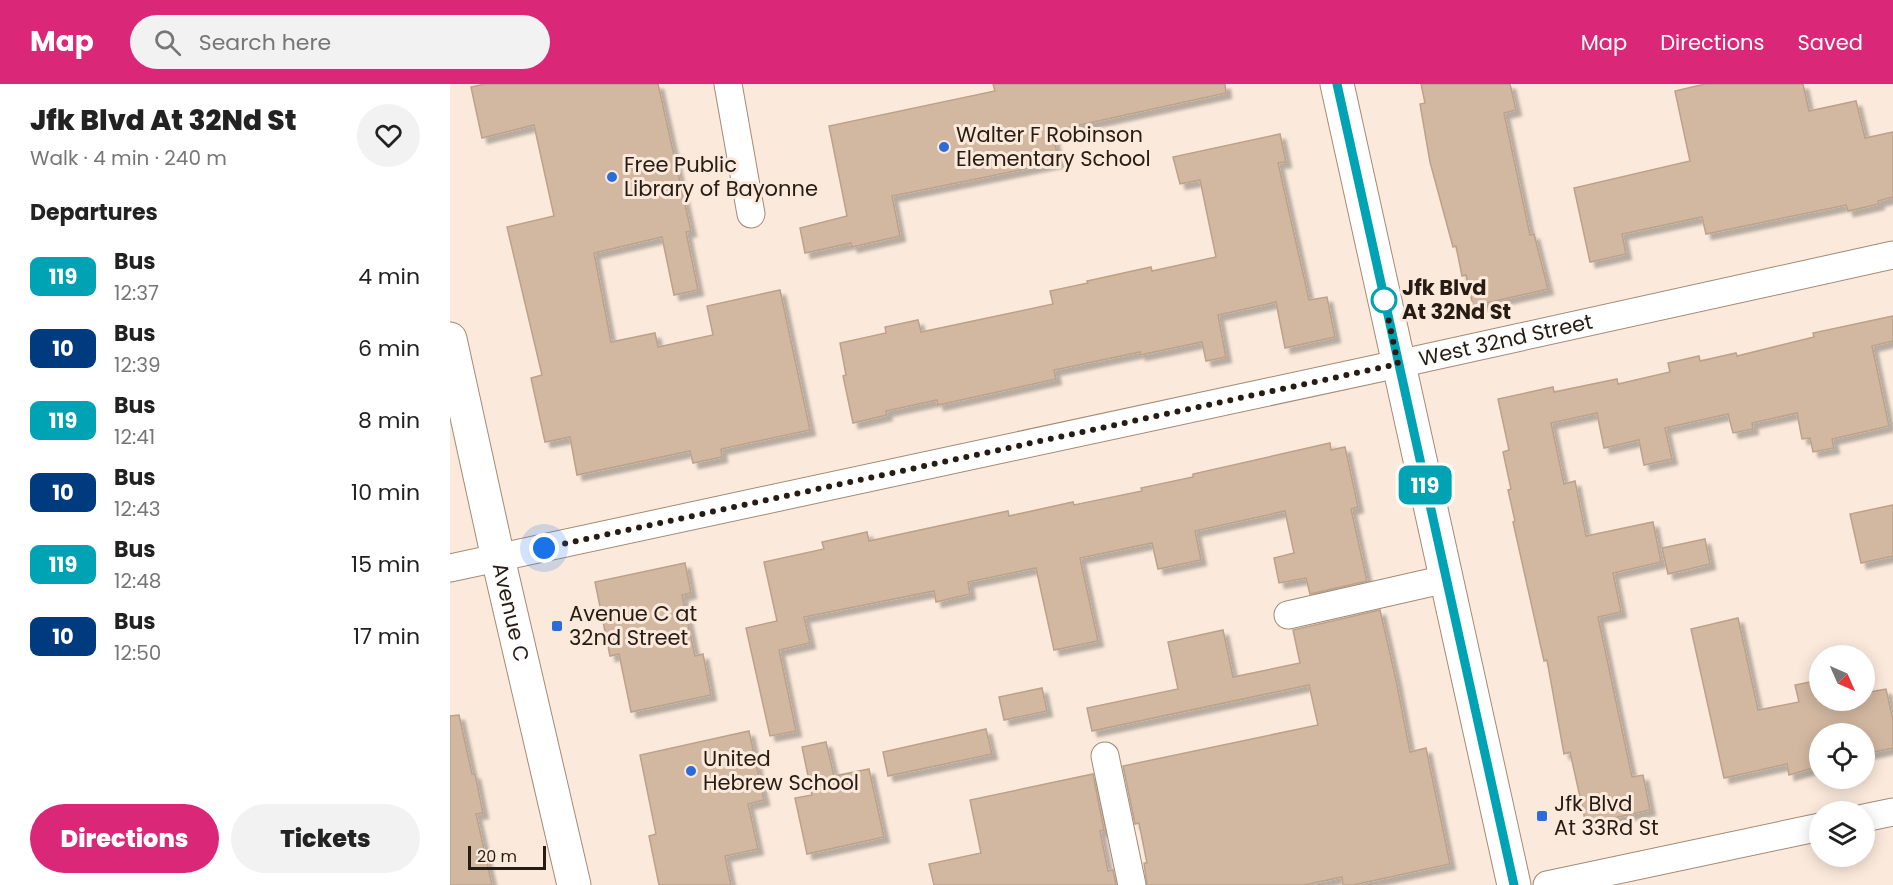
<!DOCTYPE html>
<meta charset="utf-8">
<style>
:root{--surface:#fff;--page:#f2f2f2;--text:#222;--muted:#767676;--accent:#db2777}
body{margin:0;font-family:Poppins,sans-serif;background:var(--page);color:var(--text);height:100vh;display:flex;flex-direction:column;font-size:22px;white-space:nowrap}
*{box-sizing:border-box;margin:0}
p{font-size:20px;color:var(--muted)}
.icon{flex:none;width:33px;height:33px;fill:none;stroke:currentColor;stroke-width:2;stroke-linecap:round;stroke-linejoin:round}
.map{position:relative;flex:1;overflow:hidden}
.side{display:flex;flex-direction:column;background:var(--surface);width:450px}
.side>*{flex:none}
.badge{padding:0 12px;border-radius:9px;font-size:21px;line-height:39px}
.needle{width:39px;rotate:135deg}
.controls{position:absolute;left:1359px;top:561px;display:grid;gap:12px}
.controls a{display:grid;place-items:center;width:66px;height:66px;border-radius:50%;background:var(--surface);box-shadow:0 3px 15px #0003;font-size:30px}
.scale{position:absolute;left:18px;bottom:15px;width:78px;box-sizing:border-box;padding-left:6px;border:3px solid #261c13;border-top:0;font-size:16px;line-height:21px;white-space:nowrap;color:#261c13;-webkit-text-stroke:4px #fbeadc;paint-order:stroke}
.you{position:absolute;width:30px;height:30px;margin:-15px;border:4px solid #fff;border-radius:50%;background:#1a73e8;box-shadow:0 0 0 9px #1a73e833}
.map>.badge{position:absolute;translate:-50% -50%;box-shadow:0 0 0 3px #fff}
h2{padding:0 30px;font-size:22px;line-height:54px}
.round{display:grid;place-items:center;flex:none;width:63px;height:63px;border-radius:32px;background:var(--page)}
.summary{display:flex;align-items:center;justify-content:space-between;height:102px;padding:0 30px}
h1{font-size:28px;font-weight:800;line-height:45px}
.cta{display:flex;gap:12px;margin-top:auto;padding:12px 30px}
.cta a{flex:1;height:69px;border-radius:36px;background:var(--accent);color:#fff;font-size:24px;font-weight:800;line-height:69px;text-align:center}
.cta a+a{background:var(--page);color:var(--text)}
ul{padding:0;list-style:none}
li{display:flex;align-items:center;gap:18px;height:72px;padding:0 30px}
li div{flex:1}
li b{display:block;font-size:22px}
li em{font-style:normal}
li .badge{min-width:66px;font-weight:700;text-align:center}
header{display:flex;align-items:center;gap:36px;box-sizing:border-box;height:84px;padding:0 30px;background:var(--accent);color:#fff}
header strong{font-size:28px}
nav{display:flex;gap:33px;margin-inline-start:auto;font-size:21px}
.search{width:420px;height:54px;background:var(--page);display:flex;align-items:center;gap:15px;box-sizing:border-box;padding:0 21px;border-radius:33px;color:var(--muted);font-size:22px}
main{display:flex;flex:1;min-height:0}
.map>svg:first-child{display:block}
.building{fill:#d3b8a1;stroke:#bca18b;stroke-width:1.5;filter:url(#shadow)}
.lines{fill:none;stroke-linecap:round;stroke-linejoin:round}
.minor-casing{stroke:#a48a75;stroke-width:29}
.major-casing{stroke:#a48a75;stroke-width:35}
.minor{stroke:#fff;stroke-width:27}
.major{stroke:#fff;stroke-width:33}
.line-casing{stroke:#fff;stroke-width:14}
.line{stroke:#00a3b4;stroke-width:9}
.walk{stroke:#261c13;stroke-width:6;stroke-dasharray:0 10.8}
.poi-dot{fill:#2b6cd9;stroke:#fbeadc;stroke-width:2}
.stop-dot{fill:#fff;stroke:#00a3b4;stroke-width:3}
.labels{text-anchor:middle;stroke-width:6;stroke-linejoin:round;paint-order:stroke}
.poi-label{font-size:21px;fill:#261c13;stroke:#fbeadc;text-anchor:start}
.stop-label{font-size:21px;font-weight:bold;fill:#261c13;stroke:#fbeadc;text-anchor:start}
.street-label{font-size:21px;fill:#261c13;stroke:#fbeadc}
</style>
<header>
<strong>Map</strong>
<div class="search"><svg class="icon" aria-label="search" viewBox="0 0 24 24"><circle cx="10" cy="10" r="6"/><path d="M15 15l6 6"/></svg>Search here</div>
<nav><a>Map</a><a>Directions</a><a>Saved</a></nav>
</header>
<main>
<section class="side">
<div class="summary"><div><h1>Jfk Blvd At 32Nd St</h1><p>Walk · 4 min · 240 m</p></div><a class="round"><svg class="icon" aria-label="heart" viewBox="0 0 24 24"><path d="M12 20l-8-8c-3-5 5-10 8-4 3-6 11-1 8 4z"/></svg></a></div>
<h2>Departures</h2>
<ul>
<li><span class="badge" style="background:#00a3b4;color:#fff">119</span><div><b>Bus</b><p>12:37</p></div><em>4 min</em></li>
<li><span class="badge" style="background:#003b80;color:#fff">10</span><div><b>Bus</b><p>12:39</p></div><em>6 min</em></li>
<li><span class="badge" style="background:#00a3b4;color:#fff">119</span><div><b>Bus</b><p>12:41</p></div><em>8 min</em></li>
<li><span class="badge" style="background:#003b80;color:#fff">10</span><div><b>Bus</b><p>12:43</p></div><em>10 min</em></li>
<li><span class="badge" style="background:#00a3b4;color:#fff">119</span><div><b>Bus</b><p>12:48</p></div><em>15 min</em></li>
<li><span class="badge" style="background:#003b80;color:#fff">10</span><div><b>Bus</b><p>12:50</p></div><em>17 min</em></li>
</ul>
<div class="cta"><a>Directions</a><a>Tickets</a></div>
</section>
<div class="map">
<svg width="1443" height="801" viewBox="0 0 1443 801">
<defs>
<filter id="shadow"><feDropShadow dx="5.5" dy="5.5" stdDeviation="1.5" flood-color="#0004"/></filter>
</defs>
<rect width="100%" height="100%" fill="#fbeadc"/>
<!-- building -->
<g class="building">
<path d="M 35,0 L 208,0 L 241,147 L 236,148 L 248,206 L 224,211 L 212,153 L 144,169 L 161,258 L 205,249 L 208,263 L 263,251 L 257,222 L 330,206 L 360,346 L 271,365 L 272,373 L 243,379 L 240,367 L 127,391 L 120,353 L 95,358 L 81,294 L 92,291 L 57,143 L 104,132 L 84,41 L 32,54 L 21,3 Z"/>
<path d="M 543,0 L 775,0 L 776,9 L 602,47 L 609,78 L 442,112 L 450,152 L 402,163 L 401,159 L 355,169 L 350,144 L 397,132 L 379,42 L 545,7 Z"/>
<path d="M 971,0 L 1060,0 L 1066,26 L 1054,29 L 1080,151 L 1084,150 L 1098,205 L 1023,222 L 1016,191 L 1012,192 L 1006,162 L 1003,163 L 980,78 L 970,20 L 975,19 Z"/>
<path d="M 1255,0 L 1353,0 L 1359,27 L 1406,17 L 1415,54 L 1443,48 L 1443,113 L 1428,117 L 1429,120 L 1398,127 L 1396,121 L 1256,150 L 1252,133 L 1172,150 L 1176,170 L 1140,178 L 1124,104 L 1240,77 L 1225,7 Z"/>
<path d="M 830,50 L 836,78 L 828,79 L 859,216 L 877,213 L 885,253 L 835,264 L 826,218 L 768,231 L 776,273 L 756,277 L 752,258 L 690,271 L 690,268 L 604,286 L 606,295 L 488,321 L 487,316 L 436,327 L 437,331 L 403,339 L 393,292 L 396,291 L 390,259 L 436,249 L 435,243 L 468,236 L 471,248 L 603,220 L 600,207 L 638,199 L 637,197 L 701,183 L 702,187 L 766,173 L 750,96 L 730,100 L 723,73 Z"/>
<path d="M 1443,232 L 1443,257 L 1422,262 L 1439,342 L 1382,355 L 1384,364 L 1363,368 L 1360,354 L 1352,355 L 1347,329 L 1302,339 L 1303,345 L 1283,349 L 1278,330 L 1215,344 L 1222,375 L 1194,381 L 1189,356 L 1154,364 L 1147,329 L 1101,339 L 1114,400 L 1125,397 L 1136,452 L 1203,438 L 1211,478 L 1163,489 L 1171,528 L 1148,533 L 1182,693 L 1193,691 L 1200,726 L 1136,740 L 1120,668 L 1114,670 L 1097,576 L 1094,577 L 1063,438 L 1065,437 L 1058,406 L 1061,405 L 1053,368 L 1059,366 L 1048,315 L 1103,303 L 1104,308 L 1167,295 L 1168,300 L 1220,288 L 1218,279 L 1249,272 L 1250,277 L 1286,269 L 1287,272 L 1364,253 L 1363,249 Z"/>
<path d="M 880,359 L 881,366 L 895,363 L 908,423 L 901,425 L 917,497 L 860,510 L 856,494 L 829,499 L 824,474 L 844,469 L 835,427 L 745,447 L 751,476 L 708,485 L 702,459 L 630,474 L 648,557 L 604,566 L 586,484 L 518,498 L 520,510 L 486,518 L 484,507 L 354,533 L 360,559 L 329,566 L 346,647 L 320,652 L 296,544 L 327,537 L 314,478 L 374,465 L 372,458 L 417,448 L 419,457 L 558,427 L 559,432 L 623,418 L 624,421 L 692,407 L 691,404 L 743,393 L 743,390 Z"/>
<path d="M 1443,421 L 1443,472 L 1411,479 L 1400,430 Z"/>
<path d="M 1255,455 L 1260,480 L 1218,490 L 1212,464 Z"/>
<path d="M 235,479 L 241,509 L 232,511 L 245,572 L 253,570 L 261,611 L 181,628 L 169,570 L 160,572 L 145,498 Z"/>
<path d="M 930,526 L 946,596 L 960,668 L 976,664 L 1000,780 L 903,801 L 893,801 L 892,793 L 854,801 L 697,801 L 694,779 L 697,779 L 689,739 L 685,740 L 673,682 L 868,641 L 859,601 L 642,647 L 637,624 L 728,605 L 718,558 L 773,546 L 783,593 L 850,579 L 843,546 Z"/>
<path d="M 1288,534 L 1308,626 L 1349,618 L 1345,601 L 1370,596 L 1370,616 L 1414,616 L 1414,609 L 1436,605 L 1443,636 L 1443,664 L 1414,670 L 1414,650 L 1370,650 L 1370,682 L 1339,691 L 1337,680 L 1274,694 L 1241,545 Z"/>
<path d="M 592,604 L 597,627 L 554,636 L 549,613 Z"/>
<path d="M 9,631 L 22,690 L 25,690 L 33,729 L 26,730 L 42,801 L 0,801 L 0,632 Z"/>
<path d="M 536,645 L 542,670 L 438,692 L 433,668 Z"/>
<path d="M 299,647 L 314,716 L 298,720 L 308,765 L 275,772 L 281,801 L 209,801 L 199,752 L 206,750 L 190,671 Z"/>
<path d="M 376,658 L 384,692 L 419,685 L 434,753 L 357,770 L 345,714 L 362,711 L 352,663 Z"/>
<path d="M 643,690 L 654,746 L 650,747 L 658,787 L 663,786 L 666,801 L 484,801 L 479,780 L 531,769 L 520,716 Z"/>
</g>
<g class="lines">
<!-- minor casing -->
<g class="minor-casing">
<g id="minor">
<path d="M 278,0 L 301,130"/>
<path id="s1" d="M 0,484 L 948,280 L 1443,171"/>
<path d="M 838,531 L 996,495"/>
<path d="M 655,672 L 682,801"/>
<path d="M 1414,734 L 1443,728"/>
<path d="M 1097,801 L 1370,743"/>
</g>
</g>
<!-- major casing -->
<g class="major-casing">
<g id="major">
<path d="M 887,0 L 1064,801"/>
<path id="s2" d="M 0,255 L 48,474 L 124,801"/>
</g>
</g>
<!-- minor -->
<use href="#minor" class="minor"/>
<!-- major -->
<use href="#major" class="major"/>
</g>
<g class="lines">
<!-- line casing -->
<g class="line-casing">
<path id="line" d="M 887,0 L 1064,801"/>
</g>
<!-- line -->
<use href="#line" class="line"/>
<!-- walk -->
<path class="walk" d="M 94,464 L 948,280 L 933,210 L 934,216"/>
</g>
<!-- markers -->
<g class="poi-dot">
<circle cx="494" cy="63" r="6"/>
<circle cx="162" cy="93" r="6"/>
<rect x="101" y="536" width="12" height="12" rx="3"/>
<circle cx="241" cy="687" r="6"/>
<rect x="1086" y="726" width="12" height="12" rx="3"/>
</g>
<circle class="stop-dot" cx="934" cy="216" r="12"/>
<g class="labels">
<!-- poi labels -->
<g class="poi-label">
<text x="506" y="58">Walter F Robinson<tspan x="506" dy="24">Elementary School</tspan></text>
<text x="174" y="88">Free Public<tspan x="174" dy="24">Library of Bayonne</tspan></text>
<text x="119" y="537">Avenue C at<tspan x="119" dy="24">32nd Street</tspan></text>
<text x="253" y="682">United<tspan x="253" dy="24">Hebrew School</tspan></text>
<text x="1104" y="727">Jfk Blvd<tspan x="1104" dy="24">At 33Rd St</tspan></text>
</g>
<!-- stop labels -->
<g class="stop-label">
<text x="952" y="211">Jfk Blvd<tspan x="952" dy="24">At 32Nd St</tspan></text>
</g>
<!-- street labels -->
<g class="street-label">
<text dy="7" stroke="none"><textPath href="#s1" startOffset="1080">West 32nd Street</textPath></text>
<text dy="7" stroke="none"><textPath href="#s2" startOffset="280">Avenue C</textPath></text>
</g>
</g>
</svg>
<div class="controls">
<a><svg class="needle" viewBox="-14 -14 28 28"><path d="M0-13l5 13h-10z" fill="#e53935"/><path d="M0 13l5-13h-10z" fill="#767676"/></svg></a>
<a><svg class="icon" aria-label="locate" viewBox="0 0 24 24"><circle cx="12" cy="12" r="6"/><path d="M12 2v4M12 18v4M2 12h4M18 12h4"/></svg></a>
<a><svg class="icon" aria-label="layers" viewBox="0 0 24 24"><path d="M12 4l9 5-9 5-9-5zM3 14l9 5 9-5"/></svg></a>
</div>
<div class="scale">20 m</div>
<div class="you" style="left:94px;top:464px"></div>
<b class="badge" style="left:975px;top:401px;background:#00a3b4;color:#fff">119</b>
</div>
</main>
